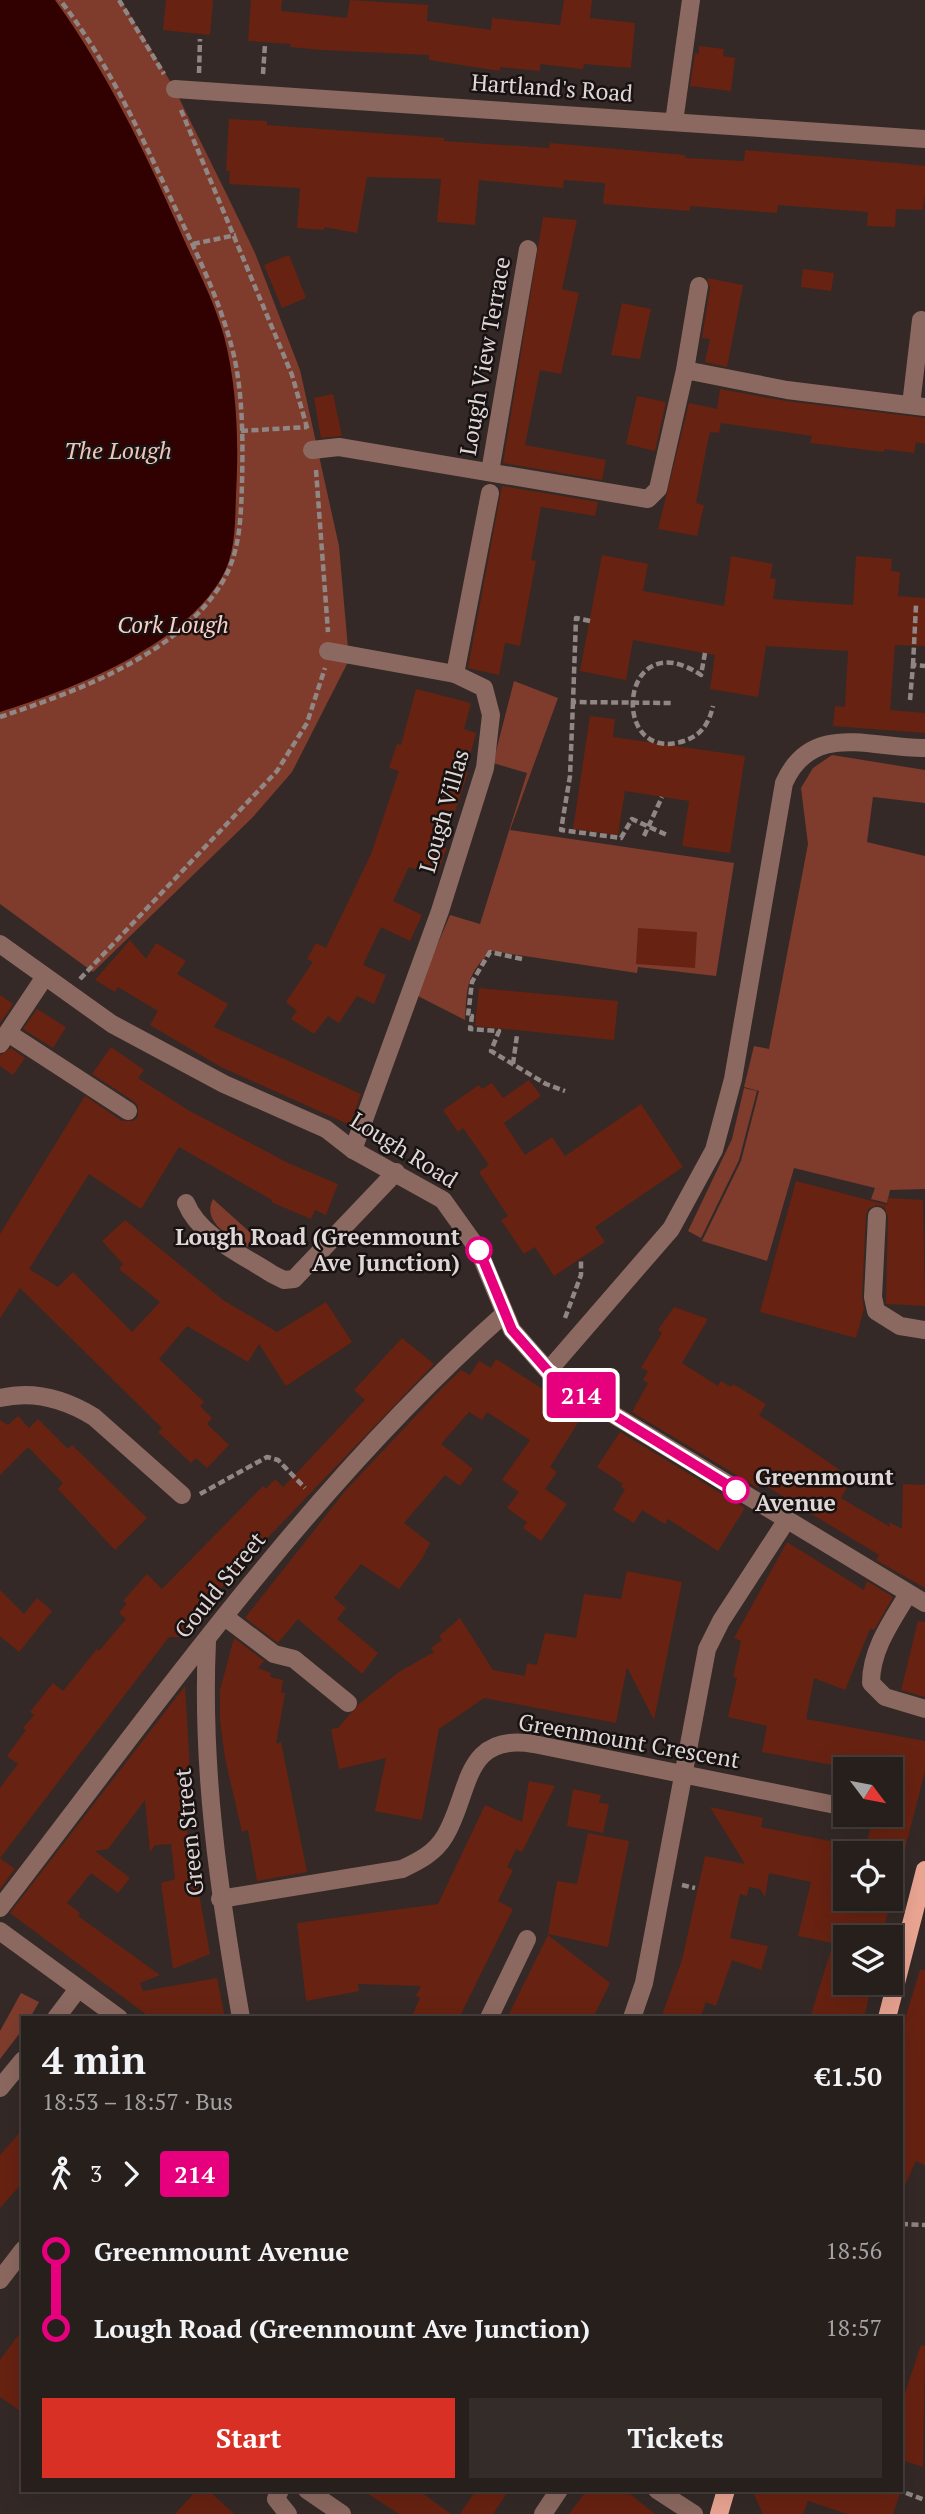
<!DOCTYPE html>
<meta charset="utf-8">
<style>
:root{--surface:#271f1c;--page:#332c29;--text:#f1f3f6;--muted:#a4a2a3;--line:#433d3b;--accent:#d93025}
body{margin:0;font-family:"PT Serif",serif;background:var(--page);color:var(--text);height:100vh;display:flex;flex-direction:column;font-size:26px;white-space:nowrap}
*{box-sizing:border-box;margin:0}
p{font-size:23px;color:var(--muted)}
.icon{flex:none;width:38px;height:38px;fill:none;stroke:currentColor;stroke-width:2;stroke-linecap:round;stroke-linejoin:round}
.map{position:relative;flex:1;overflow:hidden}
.details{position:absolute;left:21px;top:2016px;width:882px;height:476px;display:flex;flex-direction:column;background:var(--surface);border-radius:0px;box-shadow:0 7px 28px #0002,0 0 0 2px var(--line)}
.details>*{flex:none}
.badge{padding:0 14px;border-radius:5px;font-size:24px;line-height:46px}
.needle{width:46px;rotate:122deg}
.fabs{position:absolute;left:833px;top:1757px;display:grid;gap:14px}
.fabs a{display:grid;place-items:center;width:70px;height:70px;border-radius:0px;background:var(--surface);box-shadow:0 7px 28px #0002,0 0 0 2px var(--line);font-size:35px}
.map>.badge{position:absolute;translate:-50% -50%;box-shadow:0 0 0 4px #fff}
.legs{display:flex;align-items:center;gap:10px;height:77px;padding:0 21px;font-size:23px}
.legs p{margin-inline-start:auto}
.head{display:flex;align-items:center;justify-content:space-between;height:119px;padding:0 21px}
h1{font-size:38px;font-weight:600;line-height:52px}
.action{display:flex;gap:14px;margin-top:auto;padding:14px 21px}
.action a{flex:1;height:80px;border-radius:0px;background:var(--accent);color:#fff;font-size:28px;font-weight:600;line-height:80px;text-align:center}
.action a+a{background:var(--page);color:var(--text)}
ul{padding:0 21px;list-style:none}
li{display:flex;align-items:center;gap:24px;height:77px;font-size:26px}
li i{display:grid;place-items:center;width:10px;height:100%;margin:0 9px;background:currentColor}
li i::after{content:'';width:18px;height:18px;margin:-9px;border:5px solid;border-radius:50%;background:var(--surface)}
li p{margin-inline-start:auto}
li:first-child i{background:linear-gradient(#0000 50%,currentColor 0)}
li:last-child i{background:linear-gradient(currentColor 50%,#0000 0)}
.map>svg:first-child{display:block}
.green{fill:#7f3c2c}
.water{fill:#310000}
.building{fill:#682211}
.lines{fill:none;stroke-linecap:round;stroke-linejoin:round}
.path{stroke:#908784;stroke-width:4.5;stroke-dasharray:7 3.5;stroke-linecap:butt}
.minor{stroke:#8c6960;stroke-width:18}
.major{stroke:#eba593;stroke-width:18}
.line-1-casing{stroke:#fff;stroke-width:16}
.line-1{stroke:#e6007e;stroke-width:10}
.stop-1-dot{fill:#fff;stroke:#e6007e;stroke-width:3.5}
.labels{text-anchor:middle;stroke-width:5;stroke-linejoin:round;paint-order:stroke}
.street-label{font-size:23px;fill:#dfd7d5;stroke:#181312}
.park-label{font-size:23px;font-style:italic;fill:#fccfc4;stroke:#181312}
.stop-label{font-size:23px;font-weight:bold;fill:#dfd7d5;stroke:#181312;text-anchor:end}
.water-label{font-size:24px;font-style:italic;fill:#f0c4b8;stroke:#181312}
</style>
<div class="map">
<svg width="925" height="2514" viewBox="0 0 925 2514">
<rect width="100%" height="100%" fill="#342926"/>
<!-- green -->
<g class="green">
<path d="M 0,0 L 121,0 L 173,86 L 228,197 L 255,253 L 300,370 L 339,546 L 349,660 L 292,772 L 252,818 L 93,972 L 0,904 Z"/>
<path d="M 514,681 L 558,698 L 510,830 L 734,863 L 716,976 L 638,967 L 637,973 L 492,951 C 466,974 467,987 465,1020 L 416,995 L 450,915 L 480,924 L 527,773 L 493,763 Z"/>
<path d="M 832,755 L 925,770 L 925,803 L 873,797 L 867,842 L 925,856 L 925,1189 L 890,1190 L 887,1203 L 871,1199 L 875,1188 L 794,1168 L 767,1261 L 702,1241 L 741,1161 L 759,1091 L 744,1087 L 754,1046 L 769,1049 L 808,844 L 801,788 L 813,768 Z"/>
<path d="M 744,1088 L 757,1091 L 739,1160 L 701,1238 L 688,1231 L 732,1139 Z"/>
<path d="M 213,1199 L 253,1235 L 247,1247 C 231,1236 201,1223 213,1199 Z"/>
<path d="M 21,1993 L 39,2002 L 30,2018 L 23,2018 L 23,2029 L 0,2059 L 0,2031 Z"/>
</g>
<!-- water -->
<path class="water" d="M 0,0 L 55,0 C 107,72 145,152 181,233 C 196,267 214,300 224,336 C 237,386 239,442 236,494 C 235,521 236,553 222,577 C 182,647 73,689 0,712 Z"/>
<!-- building -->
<g class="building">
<path d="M 166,0 L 213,0 L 210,35 L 163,30 Z"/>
<path d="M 251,0 L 282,0 L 281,11 L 347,18 L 350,0 L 428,5 L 427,21 L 491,30 L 492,18 L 560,25 L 564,0 L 592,0 L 590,18 L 635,23 L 631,68 L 584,64 L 583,69 L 540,64 L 540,71 L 500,67 L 500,71 L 429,60 L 429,55 L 322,50 L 290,47 L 291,44 L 248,41 Z"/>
<path d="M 699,46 L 724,49 L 723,56 L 735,58 L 731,91 L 690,86 L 695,53 L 699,54 Z"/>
<path d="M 229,119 L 267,121 L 267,125 L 444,138 L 444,141 L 549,148 L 550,143 L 685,155 L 685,158 L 744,161 L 745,150 L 897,163 L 925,166 L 925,193 L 923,210 L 896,209 L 895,227 L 867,226 L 868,212 L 778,205 L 777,213 L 690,206 L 690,211 L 603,204 L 605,183 L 564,180 L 563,188 L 479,180 L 475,225 L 437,222 L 441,179 L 367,177 L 357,233 L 324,227 L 324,230 L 297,228 L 300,188 L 229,184 L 230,171 L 226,171 Z"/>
<path d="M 543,217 L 577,220 L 562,289 L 579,293 L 561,374 L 540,370 L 525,445 L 606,460 L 602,480 L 503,463 Z"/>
<path d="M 289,255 L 306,298 L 282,308 L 264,265 Z"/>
<path d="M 803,269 L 834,273 L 831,291 L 801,287 Z"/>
<path d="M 707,278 L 743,285 L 727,367 L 705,362 L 710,339 L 702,338 L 710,288 Z"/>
<path d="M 622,303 L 651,309 L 640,359 L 611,355 Z"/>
<path d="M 720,389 L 786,401 L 925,418 L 925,444 L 916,442 L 914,453 L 884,449 L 884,452 L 810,443 L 812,436 L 721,423 L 719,433 L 710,432 L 706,450 L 696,503 L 704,505 L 697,536 L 658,529 L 689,403 L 717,409 Z"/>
<path d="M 333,394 L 342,436 L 321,438 L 314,398 Z"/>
<path d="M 637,396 L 666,402 L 655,451 L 626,444 Z"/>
<path d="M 502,486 L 598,502 L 595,516 L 541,507 L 531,560 L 536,561 L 520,646 L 505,643 L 499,675 L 468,668 Z"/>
<path d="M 602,555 L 648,564 L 643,591 L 724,606 L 731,556 L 773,564 L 770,578 L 776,579 L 773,599 L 853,605 L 856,556 L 892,559 L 891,571 L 900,572 L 898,596 L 925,598 L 925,646 L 895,645 L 890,710 L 925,713 L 925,733 L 833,726 L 835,706 L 845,707 L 848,651 L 766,646 L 758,697 L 710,689 L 715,655 L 633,640 L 626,680 L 580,671 Z"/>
<path d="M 416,689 L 471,703 L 464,729 L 476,733 L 466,771 L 468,772 L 443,847 L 447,848 L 438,872 L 418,865 L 416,869 L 409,867 L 393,901 L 422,915 L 410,941 L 381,927 L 363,965 L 386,975 L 374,1004 L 357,996 L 339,1023 L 328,1016 L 314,1034 L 291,1019 L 297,1011 L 286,1002 L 313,962 L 307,959 L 316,943 L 326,948 L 371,854 L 399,771 L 389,768 L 397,744 L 401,745 Z"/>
<path d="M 590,716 L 615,719 L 613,737 L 745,756 L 730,853 L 682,846 L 689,801 L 625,791 L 618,835 L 573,829 Z"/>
<path d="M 638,928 L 697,932 L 695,968 L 636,964 Z"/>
<path d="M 130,940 L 146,959 L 156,943 L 186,961 L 177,974 L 228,1004 L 214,1027 L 361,1094 L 350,1125 L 221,1067 L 150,1025 L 158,1011 L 118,987 L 115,992 L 95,980 Z"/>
<path d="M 479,988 L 618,1001 L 614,1040 L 475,1026 Z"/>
<path d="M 0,995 L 13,1004 L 0,1023 Z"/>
<path d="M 37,1009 L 66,1027 L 53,1048 L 23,1029 Z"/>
<path d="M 111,1047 L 144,1070 L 138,1078 L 188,1110 L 288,1163 L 338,1184 L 326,1215 L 315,1210 L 311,1219 L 271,1202 L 272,1200 L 179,1147 L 141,1209 L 89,1174 L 29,1269 L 58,1287 L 73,1272 L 132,1332 L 160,1302 L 119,1269 L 123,1264 L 102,1241 L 125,1220 L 223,1300 L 277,1332 L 326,1302 L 352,1342 L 286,1386 L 259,1344 L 248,1362 L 187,1326 L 159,1359 L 204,1402 L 200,1406 L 212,1418 L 207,1424 L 229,1445 L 207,1468 L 196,1458 L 191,1463 L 158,1432 L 162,1428 L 20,1288 L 0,1318 L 0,1234 L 85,1096 L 122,1121 L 133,1121 L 138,1117 L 138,1106 L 135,1102 L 92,1074 Z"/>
<path d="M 11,1048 L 25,1058 L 13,1075 L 0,1066 L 0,1055 Z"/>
<path d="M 529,1080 L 541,1096 L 504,1123 L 525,1155 L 552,1137 L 565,1156 L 641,1104 L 683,1167 L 595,1227 L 605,1242 L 554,1276 L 535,1247 L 524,1254 L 501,1220 L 508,1216 L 479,1172 L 489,1165 L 463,1128 L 458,1132 L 443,1110 L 479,1085 L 482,1089 L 492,1083 L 503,1098 Z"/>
<path d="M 796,1181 L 887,1205 L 888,1198 L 923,1200 L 925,1306 L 886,1304 L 888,1216 L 884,1207 L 877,1205 L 868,1209 L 866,1215 L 862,1296 L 864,1309 L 856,1338 L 760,1312 Z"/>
<path d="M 674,1307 L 708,1319 L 682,1363 L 718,1386 L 721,1381 L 731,1387 L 733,1384 L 766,1404 L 759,1415 L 840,1470 L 836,1476 L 849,1484 L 841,1498 L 890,1527 L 889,1522 L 902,1529 L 903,1484 L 925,1485 L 925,1588 L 876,1560 L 879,1555 L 761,1483 L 758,1488 L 632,1412 L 648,1383 L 643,1380 L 648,1371 L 641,1368 L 662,1333 L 658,1330 Z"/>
<path d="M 402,1338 L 434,1364 L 233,1574 L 181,1637 L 169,1637 L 0,1858 L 15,1869 L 0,1889 L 0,1788 L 18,1764 L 7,1756 L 26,1730 L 23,1728 L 34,1715 L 30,1712 L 53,1683 L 63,1691 L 97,1649 L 99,1651 L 126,1619 L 119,1613 L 127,1603 L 123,1601 L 147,1574 L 162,1589 L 263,1486 L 266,1489 L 275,1479 L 283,1487 L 290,1480 L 365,1400 L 354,1390 Z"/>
<path d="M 496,1359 L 583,1415 L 550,1467 L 557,1472 L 545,1489 L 567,1504 L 541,1541 L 523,1528 L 527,1522 L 507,1508 L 519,1492 L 502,1480 L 530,1440 L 490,1414 L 487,1412 L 482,1420 L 469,1412 L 441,1444 L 473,1469 L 460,1486 L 445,1475 L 404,1523 L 430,1543 L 422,1559 L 399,1589 L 361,1564 L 334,1598 L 346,1608 L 337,1619 L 378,1653 L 362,1674 L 298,1619 L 278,1643 L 245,1618 L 346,1490 L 441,1389 L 461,1370 L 470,1375 L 479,1361 L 491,1368 Z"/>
<path d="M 18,1416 L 29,1428 L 38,1419 L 68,1449 L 72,1445 L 147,1518 L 115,1550 L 58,1489 L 63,1483 L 28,1447 L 0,1475 L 0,1420 L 8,1425 Z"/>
<path d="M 620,1432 L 745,1508 L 718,1551 L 668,1519 L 665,1524 L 642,1510 L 634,1523 L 613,1510 L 625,1489 L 621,1487 L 623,1484 L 597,1467 Z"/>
<path d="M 787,1542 L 864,1590 L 867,1581 L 893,1597 L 874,1630 L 870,1629 L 845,1690 L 814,1678 L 806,1719 L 925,1741 L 925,1771 L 904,1853 L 864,1853 L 874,1815 L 891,1815 L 891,1769 L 854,1769 L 762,1752 L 767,1726 L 728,1717 L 737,1678 L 733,1677 L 741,1641 L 734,1638 Z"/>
<path d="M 627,1571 L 682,1582 L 654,1720 L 627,1667 L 616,1723 L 484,1698 L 439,1729 L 422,1820 L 375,1811 L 386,1758 L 339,1769 L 331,1729 L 338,1728 L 359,1704 L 399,1672 L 434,1652 L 431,1648 L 442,1640 L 439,1636 L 460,1618 L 493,1670 L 525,1676 L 527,1663 L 537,1665 L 545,1633 L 576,1638 L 584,1594 L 621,1599 Z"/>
<path d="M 0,1590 L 24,1614 L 37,1598 L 52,1611 L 19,1652 L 0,1636 Z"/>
<path d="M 918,1621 L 925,1622 L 925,1697 L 901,1690 Z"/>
<path d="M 234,1638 L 264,1661 L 258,1668 L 271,1673 L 270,1677 L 283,1680 L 281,1693 L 285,1693 L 276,1744 L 281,1742 L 307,1872 L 257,1881 L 248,1830 L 242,1832 L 225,1758 L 220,1720 L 220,1690 Z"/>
<path d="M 185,1686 L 192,1803 L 183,1806 L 210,1954 L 173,1969 L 161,1883 L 175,1879 L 171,1844 L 155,1845 L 150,1852 L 145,1800 L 108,1849 L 95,1851 L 130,1878 L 118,1893 L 91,1873 L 67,1903 L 80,1913 L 78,1916 L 160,1975 L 140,1983 L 143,1991 L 217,1978 L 225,2018 L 151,2018 L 10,1913 Z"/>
<path d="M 529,1781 L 555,1786 L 522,1852 L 517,1850 L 518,1846 L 507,1867 L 513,1870 L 498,1901 L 513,1909 L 459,2018 L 411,2018 L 420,1998 L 416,1996 L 421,1986 L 358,1984 L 359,1991 L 306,2001 L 297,1923 L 438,1904 L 485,1805 L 522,1822 Z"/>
<path d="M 573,1789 L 601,1795 L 599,1803 L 609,1804 L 603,1833 L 567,1826 Z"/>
<path d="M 710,1807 L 763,1818 L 761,1827 L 845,1844 L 845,1899 L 891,1899 L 882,1937 L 845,1937 L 845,1983 L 872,1983 L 864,2018 L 810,2018 L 833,1943 L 798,1936 L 811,1882 L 769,1873 L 765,1897 L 760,1889 L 749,1887 L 747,1896 L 740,1894 L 730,1938 L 768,1946 L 761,1970 L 732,1960 L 716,2006 L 706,2002 L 700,2018 L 661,2018 L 682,1960 L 705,1856 L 745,1864 Z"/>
<path d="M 588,1833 L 629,1841 L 608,1947 L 548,1934 L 557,1881 L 577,1884 Z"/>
<path d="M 548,1935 L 610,1983 L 593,2018 L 507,2018 Z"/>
<path d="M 920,1970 L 925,1970 L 925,2165 L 916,2161 L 901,2194 L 901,2032 Z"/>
<path d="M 23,2129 L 23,2182 L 0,2208 L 0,2155 Z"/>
<path d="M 23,2329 L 23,2413 L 0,2397 L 0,2360 Z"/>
<path d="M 921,2345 L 925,2346 L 923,2467 L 901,2460 L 901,2405 Z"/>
<path d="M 197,2490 L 208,2490 L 234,2514 L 175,2514 Z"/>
<path d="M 362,2490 L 418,2490 L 451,2514 L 399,2514 Z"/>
<path d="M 476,2490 L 509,2490 L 493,2514 L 460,2514 Z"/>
<path d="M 587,2490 L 625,2490 L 655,2514 L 569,2514 Z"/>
<path d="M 752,2490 L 901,2490 L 893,2514 L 847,2514 L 808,2501 L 803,2514 L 763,2514 Z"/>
</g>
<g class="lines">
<!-- path -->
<g class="path">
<path d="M 119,0 L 164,74"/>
<path d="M 199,73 L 200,39"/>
<path d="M 263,74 L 265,44"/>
<path d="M 181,110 L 292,375 L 308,431"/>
<path d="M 193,244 L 236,235"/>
<path d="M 241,431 L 307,427"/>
<path d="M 316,470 L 328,632"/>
<path d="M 590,621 L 576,618 L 573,702 L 671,703"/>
<path d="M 705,653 L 701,675 C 619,620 608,766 684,741 C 702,735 709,723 713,706"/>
<path d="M 913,665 L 916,605"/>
<path d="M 910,700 L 913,665 L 925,666"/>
<path d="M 573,702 L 570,776 L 561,830 L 621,838 L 632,819 L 669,836"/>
<path d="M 0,717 C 77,691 179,655 223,581 C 240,552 241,517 242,483 C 243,443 243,396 234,356 C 221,301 195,250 171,199 C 139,131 107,60 60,0"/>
<path d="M 644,836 L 662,797"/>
<path d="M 522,959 L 490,952 L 472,982 L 468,1016 L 472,1016 L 470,1029 L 499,1031 L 491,1051 L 546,1084 L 565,1091"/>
<path d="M 80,979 L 277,771 L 307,723 L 325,668"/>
<path d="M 513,1064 L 517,1035"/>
<path d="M 565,1318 L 581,1275 L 581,1259"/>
<path d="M 200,1494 L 267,1457 L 278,1460 L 305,1488"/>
<path d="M 682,1885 L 695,1888"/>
<path d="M 901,2224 L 925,2225"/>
<path d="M 906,2493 L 925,2500"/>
</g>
<!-- minor -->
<g class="minor">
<path d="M 175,89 L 925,139"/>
<path d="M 674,122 L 691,0"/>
<path d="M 685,370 L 787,390 L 925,407"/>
<path d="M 911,405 L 921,320"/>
<path d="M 312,450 L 339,447 L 648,499 L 658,489 L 685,370 L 699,286"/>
<path d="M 490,472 L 528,249"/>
<path d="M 328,651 L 455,674"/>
<path d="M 0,944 L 112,1024 L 224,1084 L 326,1129 L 353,1150 L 443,1200 L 478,1249 L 512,1330 L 548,1371 L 581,1395 L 925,1603"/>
<path d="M 8,1033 L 128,1111"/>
<path d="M 0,1044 L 44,978"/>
<path d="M 353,1150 L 440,911 L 485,768 L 491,715 L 484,688 L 455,674 L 490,493"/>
<path d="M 186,1203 C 199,1236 243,1255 272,1274 L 284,1280 L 294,1279 L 396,1172"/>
<path d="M 877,1216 L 873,1297 L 876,1311 L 900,1326 L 925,1330"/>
<path d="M 548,1371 L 671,1229 L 714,1150 L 733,1079 L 784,783 C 812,720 872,749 925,748"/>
<path d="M 0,1398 C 34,1390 65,1399 94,1417 L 182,1495"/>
<path d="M 908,1594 C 891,1622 871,1650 871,1683 L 885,1697 L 925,1709"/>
<path d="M 225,1617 L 274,1654 L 294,1659 L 348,1703"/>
<path d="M 207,1641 C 201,1769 219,1892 241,2018"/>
<path d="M 220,1899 L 402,1869 C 419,1861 435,1853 445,1836 C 471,1793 462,1732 534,1744 L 845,1807"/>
<path d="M 0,1908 C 156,1706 311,1485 503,1315"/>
<path d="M 0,1931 L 119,2018"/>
<path d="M 56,2018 L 78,1989"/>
<path d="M 489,2018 L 527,1939"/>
<path d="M 632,2018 L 644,1983 L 707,1649 L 721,1621 L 786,1521"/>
<path d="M 0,2088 L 23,2060"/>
<path d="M 0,2280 L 23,2250"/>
<path d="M 280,2490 L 276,2499 L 288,2514"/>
<path d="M 307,2490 L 342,2514"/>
<path d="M 657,2490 L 694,2514"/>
<path d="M 543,2514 L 559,2490"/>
</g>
<!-- major -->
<g class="major">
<path d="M 887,2018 L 925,1870"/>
<path d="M 719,2514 L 726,2490"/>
</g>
</g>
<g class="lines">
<!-- line-1 casing -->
<g class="line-1-casing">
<path id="line-1" d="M 479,1250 L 512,1330 L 548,1371 L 581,1395 L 736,1490"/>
</g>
<!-- line-1 -->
<use href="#line-1" class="line-1"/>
</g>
<!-- markers -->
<g class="stop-1-dot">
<circle cx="479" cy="1250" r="12"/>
<circle cx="736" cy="1490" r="12"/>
</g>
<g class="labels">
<!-- street labels -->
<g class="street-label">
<text transform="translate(552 88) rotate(4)" y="8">Hartland's Road</text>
<text transform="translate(485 356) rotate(-80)" y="8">Lough View Terrace</text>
<text transform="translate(444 811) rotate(-74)" y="8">Lough Villas</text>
<text transform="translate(404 1150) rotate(32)" y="8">Lough Road</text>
<text transform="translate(220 1585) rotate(-51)" y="8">Gould Street</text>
<text transform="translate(629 1741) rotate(10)" y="8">Greenmount Crescent</text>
<text transform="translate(189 1832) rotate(-96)" y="8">Green Street</text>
</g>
<!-- park labels -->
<g class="park-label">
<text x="173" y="633">Cork Lough</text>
</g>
<!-- stop labels -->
<g class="stop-label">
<text x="460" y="1245">Lough Road (Greenmount<tspan x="460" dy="26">Ave Junction)</tspan></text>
<text x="755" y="1485" text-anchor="start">Greenmount<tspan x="755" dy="26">Avenue</tspan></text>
</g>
<!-- water labels -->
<g class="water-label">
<text x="118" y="459">The Lough</text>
</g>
</g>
</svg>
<div class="fabs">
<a><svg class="needle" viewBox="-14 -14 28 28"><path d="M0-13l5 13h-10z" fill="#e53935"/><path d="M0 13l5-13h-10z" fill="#a4a2a3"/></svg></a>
<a><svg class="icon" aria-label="locate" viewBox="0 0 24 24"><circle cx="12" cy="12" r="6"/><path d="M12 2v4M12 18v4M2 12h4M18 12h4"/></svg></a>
<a><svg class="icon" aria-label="layers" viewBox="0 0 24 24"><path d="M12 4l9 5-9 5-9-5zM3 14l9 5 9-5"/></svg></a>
</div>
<b class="badge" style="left:581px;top:1395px;background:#e6007e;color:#fff">214</b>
<section class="details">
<div class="head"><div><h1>4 min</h1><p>18:53 – 18:57 · Bus</p></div><b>€1.50</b></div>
<div class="legs"><svg class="icon" aria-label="walk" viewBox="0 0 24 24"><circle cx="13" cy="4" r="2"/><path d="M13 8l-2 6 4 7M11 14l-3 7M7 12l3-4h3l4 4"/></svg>3<svg class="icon" aria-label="forward" viewBox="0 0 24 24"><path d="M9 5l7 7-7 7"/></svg><b class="badge" style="background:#e6007e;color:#fff">214</b></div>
<ul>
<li><i style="color:#e6007e"></i><b>Greenmount Avenue</b><p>18:56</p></li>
<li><i style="color:#e6007e"></i><b>Lough Road (Greenmount Ave Junction)</b><p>18:57</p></li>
</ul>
<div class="action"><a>Start</a><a>Tickets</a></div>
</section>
</div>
